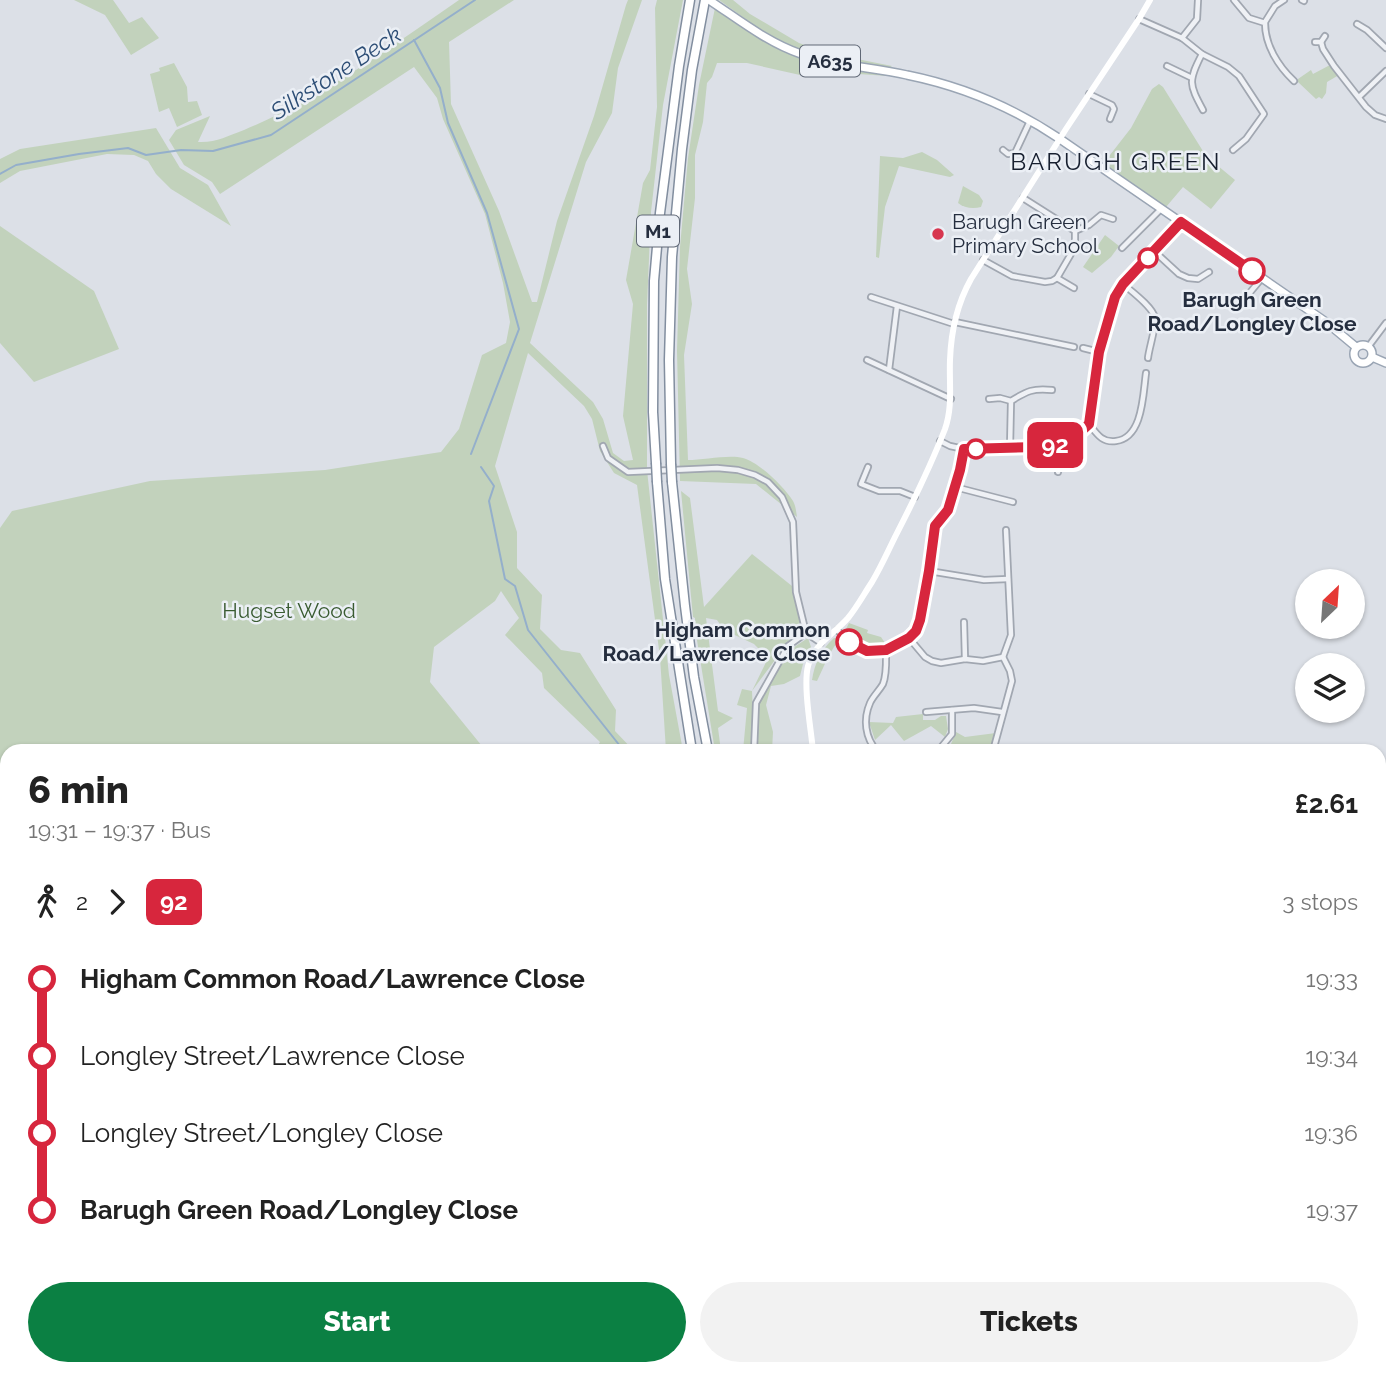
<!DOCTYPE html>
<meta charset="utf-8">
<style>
:root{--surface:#fff;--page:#f2f2f2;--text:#222;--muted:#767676;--accent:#0b8043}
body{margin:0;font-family:Raleway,sans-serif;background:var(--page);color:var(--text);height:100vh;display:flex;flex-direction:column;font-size:26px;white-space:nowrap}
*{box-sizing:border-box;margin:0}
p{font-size:23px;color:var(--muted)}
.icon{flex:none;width:38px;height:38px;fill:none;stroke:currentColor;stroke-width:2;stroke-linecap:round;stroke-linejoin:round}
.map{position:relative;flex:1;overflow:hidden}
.side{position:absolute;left:0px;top:744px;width:1386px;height:632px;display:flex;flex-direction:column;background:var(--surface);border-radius:21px 21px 0 0;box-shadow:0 2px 5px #0004}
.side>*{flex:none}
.badge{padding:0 14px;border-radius:10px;font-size:24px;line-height:46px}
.needle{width:46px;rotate:25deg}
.fabs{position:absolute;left:1295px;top:569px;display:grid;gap:14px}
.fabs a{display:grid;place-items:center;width:70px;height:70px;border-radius:50%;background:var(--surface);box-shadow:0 2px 5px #0004;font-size:35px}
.map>.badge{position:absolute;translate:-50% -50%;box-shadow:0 0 0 4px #fff}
.legs{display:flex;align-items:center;gap:10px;height:77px;padding:0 28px;font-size:23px}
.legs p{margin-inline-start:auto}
.headline{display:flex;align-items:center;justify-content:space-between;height:119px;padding:0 28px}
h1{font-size:38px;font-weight:800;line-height:52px}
.button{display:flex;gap:14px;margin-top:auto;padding:14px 28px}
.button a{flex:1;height:80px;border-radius:42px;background:var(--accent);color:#fff;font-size:28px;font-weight:800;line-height:80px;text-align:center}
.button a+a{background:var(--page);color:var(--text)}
ul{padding:0 28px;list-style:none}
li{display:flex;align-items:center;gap:24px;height:77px;font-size:26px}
li i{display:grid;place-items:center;width:10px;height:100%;margin:0 9px;background:currentColor}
li i::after{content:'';width:18px;height:18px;margin:-9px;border:5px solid;border-radius:50%;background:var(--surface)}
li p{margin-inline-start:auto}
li:first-child i{background:linear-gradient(#0000 50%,currentColor 0)}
li:last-child i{background:linear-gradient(currentColor 50%,#0000 0)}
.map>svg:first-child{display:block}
.green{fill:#c2d2bc}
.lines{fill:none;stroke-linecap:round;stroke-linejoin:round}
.stream{stroke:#94afcb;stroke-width:2}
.street-casing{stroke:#a1a7b1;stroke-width:8}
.primary-casing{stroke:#9aa5b4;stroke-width:10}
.highway-casing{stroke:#828e9f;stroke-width:11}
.street{stroke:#eff1f5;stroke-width:4.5}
.secondary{stroke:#fff;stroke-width:6}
.primary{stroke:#fff;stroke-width:7}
.highway{stroke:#fff;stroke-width:8}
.highway-bridge-casing{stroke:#828e9f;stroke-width:11;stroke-linecap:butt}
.highway-bridge{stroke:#fff;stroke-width:8}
.line-1-casing{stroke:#fff;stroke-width:16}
.line-1{stroke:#d7263d;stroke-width:10}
.poi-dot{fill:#d7364f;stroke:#ebeff5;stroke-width:2.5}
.stop-1-dot{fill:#fff;stroke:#d7263d;stroke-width:3.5}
.labels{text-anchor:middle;stroke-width:5;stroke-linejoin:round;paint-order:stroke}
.shield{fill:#ebeff5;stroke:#606876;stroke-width:2}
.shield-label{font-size:19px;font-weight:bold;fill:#252e3f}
.poi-label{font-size:21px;fill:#252e3f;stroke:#ebeff5;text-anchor:start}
.stop-label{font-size:21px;font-weight:bold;fill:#252e3f;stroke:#ebeff5}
.park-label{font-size:21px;fill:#395b31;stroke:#ebeff5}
.water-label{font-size:23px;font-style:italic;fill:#2c4d75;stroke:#ebeff5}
.quarter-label{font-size:24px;letter-spacing:2px;fill:#171f2f;stroke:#ebeff5}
</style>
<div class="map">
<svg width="1386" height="1374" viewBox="0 0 1386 1374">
<rect width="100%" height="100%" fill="#dce0e7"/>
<!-- green -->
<g class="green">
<path d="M 74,0 L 113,0 L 129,23 L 142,17 L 159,38 L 131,55 L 105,15 Z"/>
<path d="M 459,0 L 514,0 L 449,42 L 451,104 L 499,211 L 532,302 L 537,302 L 557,221 L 594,116 L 626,5 L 628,0 L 642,0 L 618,68 L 612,113 L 586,162 L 530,343 L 593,402 L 603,419 L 613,453 L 624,461 L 633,460 L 623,416 L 633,304 L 626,280 L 643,183 L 650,170 L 657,107 L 655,8 L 657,0 L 683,0 L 663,105 L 651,212 L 647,305 L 647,470 L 669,675 L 683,751 L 666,751 L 660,657 L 637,485 L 614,473 L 600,451 L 592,419 L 584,406 L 528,353 L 495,466 L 517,532 L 517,568 L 542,595 L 540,629 L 561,650 L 580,653 L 616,710 L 615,731 L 634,751 L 595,751 L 600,742 L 544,688 L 542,673 L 505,635 L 519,618 L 501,591 L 495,601 L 434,647 L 430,682 L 486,751 L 7,751 L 7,1368 L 356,1369 L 348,1374 L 0,1374 L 0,528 L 12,511 L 150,481 L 325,470 L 441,452 L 459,429 L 482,355 L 506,343 L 510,322 L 503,283 L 485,214 L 443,119 L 437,98 L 414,67 L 220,194 L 212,182 L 184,165 L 169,140 L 176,130 L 210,116 L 198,142 C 216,143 227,136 244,130 C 321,98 391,47 459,0 Z"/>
<path d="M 719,0 L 733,0 L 750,14 L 799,43 L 832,54 L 892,66 L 889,68 C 857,63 824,59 793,47 C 766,36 742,16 719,0 Z"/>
<path d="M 715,8 L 792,55 L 842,67 L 888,74 L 888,76 L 844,73 L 809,77 L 747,63 L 717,63 L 712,77 L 707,83 L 703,122 L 695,155 L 695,198 L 687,269 L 692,304 L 684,355 L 688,460 C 703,460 730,454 743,458 C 759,462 785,488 793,501 C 796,506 796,512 797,517 L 756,484 L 680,481 L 677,351 L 680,247 L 688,158 L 699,85 Z"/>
<path d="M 174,63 L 187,87 L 188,102 L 197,101 L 202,115 L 177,127 L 169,108 L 159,112 L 150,74 L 160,71 L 159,68 Z"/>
<path d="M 1330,65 L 1339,75 L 1327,82 L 1326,93 L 1322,99 L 1319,97 L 1316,99 L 1298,82 L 1298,79 L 1311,70 L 1313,74 Z"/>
<path d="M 1159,84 L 1163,87 L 1206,156 L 1235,180 L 1211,209 L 1183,187 L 1166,207 L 1103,164 L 1131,128 L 1152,89 Z"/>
<path d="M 156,128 L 180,168 L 208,185 L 231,226 L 171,189 L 156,174 L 148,161 L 134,155 L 107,154 L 20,171 L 0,183 L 0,159 L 20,149 Z"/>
<path d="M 922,152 L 937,160 L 954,175 L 950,177 L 899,166 L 885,207 L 879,258 L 876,257 L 880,156 L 903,158 Z"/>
<path d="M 963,186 L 979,195 L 983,201 L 981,207 C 973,209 964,208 958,203 Z"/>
<path d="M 0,226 L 94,291 L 119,349 L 34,382 L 0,343 Z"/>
<path d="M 1105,235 L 1119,246 L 1111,257 L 1092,273 L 1083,267 Z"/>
<path d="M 681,491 L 690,498 L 704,607 L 752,554 L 792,586 L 803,632 L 786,645 L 752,691 L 753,713 L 751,751 L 743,751 L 747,708 L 737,705 L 742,689 L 752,691 L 768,658 L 754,644 L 724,630 L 717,620 L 706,618 L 718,711 L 733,718 L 718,728 L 721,751 L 715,751 L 695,628 L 695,618 L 693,617 Z"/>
<path d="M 849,623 L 868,630 L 867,633 L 881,637 L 887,646 C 870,647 855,645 845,631 Z"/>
<path d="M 808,638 L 811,647 L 804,660 L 800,676 L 784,684 L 771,686 L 766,705 L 773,732 L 772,751 L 757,751 L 758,704 L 791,649 Z"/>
<path d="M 834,638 L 839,639 L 829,655 L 817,681 L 812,680 C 815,662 821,650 834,638 Z"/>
<path d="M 923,714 L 923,720 L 935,720 L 941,716 L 946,716 L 948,729 L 945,737 L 931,726 L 904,741 L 891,725 L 875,740 L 869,722 L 893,723 L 896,717 Z"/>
<path d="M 956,732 L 965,737 L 996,733 L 990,751 L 955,751 L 951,744 Z"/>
<path d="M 695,1369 L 777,1369 L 778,1374 L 696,1374 Z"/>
</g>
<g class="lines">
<!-- stream -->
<g class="stream">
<path d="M 414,40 L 440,88 L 448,123 L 487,213 L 519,329 L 471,454"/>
<path d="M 0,174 L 16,165 L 79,154 L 128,148 L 146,155 L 181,150 L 213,151 L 271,135 L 475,0"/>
<path d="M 481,467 L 494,486 L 489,501 L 505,579 L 515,586 L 528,630 L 624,751"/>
</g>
<!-- street casing -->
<g class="street-casing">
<g id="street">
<path d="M 1234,0 L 1249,18 L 1265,23 C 1265,45 1278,66 1294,81"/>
<path d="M 1302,0 L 1304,1"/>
<path d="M 1139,19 L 1182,38 L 1202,54 L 1228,67 L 1239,76 L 1264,114 L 1246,139 L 1233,150"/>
<path d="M 1265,22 L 1275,6 L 1284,0"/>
<path d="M 1357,24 L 1367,30 L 1386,48"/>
<path d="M 1182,38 L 1197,19 L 1198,0"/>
<path d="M 1315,42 L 1321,42 L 1325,36"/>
<path d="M 1321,42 L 1323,49 L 1334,66 L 1366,107 L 1375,115 L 1386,119"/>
<path d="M 1202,54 C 1188,81 1189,84 1203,110"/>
<path d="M 1167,66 L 1192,78"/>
<path d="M 1089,94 L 1112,105 L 1114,109 L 1110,119"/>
<path d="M 1359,97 L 1386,71"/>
<path d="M 1003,150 L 1008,154 L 1015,153 L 1030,121"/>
<path d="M 1075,231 L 1089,225 L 1101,215 L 1113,219"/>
<path d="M 1122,248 L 1161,209"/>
<path d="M 1154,251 L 1179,274 L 1188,278 L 1198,279 L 1209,272"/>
<path d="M 983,260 L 1012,276 L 1045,282 L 1052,281 L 1057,278 L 1075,247 L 1075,231 L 1023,198"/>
<path d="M 1057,278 L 1074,288"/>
<path d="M 1123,284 C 1131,291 1153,307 1155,318 C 1156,328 1149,348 1148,358"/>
<path d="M 1247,296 L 1262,278"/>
<path d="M 871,297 L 954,324"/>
<path d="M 955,322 L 1074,347"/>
<path d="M 1368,347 L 1386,323"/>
<path d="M 1083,348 L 1099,352"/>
<path d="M 867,360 L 951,399"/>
<path d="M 889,370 L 897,306"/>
<path d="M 989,399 L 1000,398 L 1011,401 C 1027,391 1033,388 1052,390"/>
<path d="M 1089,424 C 1097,434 1102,443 1116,441 C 1143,438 1143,394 1146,373"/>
<path d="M 940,441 L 950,446 L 964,449 L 994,449 L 1063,445 L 1077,435 L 1089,424 L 1099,352 L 1115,297 L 1123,284 L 1181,222"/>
<path d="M 603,446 L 608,458 L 628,472 L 717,468 L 738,470 L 755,475 L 768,482 L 782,497 L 793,522 L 796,592 L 806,633"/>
<path d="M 1010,448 L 1011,401"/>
<path d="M 868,467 L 861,484 L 879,491 L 900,491 L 915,497"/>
<path d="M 1058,472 L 1063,445"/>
<path d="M 955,487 L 1013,502"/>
<path d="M 929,571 L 984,580 L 1008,579"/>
<path d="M 964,622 L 965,659"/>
<path d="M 837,630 C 855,648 872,658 897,644 C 909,638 915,633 920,620 L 935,526 L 948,510 L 960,470 L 964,449"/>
<path d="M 909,638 L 925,657 L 932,661 L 941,663 L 965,659 L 983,661 L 1003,657 L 1011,635 L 1006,530"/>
<path d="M 926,712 L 974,708 L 1002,712"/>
<path d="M 754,751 L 756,703 L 788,646 L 806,633 L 821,643"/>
<path d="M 867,751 L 872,746"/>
<path d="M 877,751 C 865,738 863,719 870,703 C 873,696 879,691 883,684 C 887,674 886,661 886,650"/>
<path d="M 938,751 L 952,734 L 952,710"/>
<path d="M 993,751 L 1012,681 L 1010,671 L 1003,657"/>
<path d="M 1379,1098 L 1386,1102"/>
<path d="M 53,1368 L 54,1374"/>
</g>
</g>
<!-- primary casing -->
<g class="primary-casing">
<g id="primary">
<path d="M 709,0 C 738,19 768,43 801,54 C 835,66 872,67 907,75 C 961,86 1014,108 1060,139 L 1326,322 L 1356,347"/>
<circle cx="1363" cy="354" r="9"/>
<path d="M 1372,357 L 1386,363"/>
</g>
</g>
<!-- highway casing -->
<g class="highway-casing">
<g id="highway">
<path d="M 656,463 L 653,412 L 654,281 L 660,213 L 679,66 L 690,0"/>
<path d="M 671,464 L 669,360 L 672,257 L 682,149 L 692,70 L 705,0"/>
<path d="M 657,482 L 665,579 L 692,751"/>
<path d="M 672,482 L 685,606 L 694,677 L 708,751"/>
<path d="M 932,1368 L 935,1374"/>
<path d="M 948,1368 L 950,1374"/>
</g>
</g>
<!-- street -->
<use href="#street" class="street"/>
<!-- secondary -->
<g class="secondary">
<path d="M 813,751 C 811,729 803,686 808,666 C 813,645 835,633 848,618 C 857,607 864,594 872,582 C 881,567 888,551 896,535 C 914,500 931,465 945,429 C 953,406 949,384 950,360 C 951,332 957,304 971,279 L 1066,129 L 1139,19 L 1150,0"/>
<path d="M 781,1368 L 782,1374"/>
</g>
<!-- primary -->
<use href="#primary" class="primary"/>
<!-- highway -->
<use href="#highway" class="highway"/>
<!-- highway-bridge casing -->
<g class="highway-bridge-casing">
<g id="highway-bridge">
<path d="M 656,463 L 657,482"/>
<path d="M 671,464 L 672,482"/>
</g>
</g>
<!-- highway-bridge -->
<use href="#highway-bridge" class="highway-bridge"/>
</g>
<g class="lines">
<!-- line-1 casing -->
<g class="line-1-casing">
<path id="line-1" d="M 849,642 L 867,651 L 886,650 L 909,638 L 916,631 L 920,620 L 929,571 L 935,526 L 948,510 L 960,470 L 964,449 L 1038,447 L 1063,444 L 1077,435 L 1089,424 L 1099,352 L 1115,297 L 1123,284 L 1181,222 L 1252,271"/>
</g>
<!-- line-1 -->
<use href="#line-1" class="line-1"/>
</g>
<!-- markers -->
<circle class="poi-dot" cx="938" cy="234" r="7"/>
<g class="stop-1-dot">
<circle cx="1148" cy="258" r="9"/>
<circle cx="1252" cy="271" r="12"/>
<circle cx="976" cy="449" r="9"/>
<circle cx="849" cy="642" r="12"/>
</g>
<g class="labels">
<!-- shield labels -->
<g class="shield">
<rect x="800" y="45.5" width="60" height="31" rx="5"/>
<rect x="637" y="215.5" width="42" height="31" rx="5"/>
</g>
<g class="shield-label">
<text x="830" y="68">A635</text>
<text x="658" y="238">M1</text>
</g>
<!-- poi labels -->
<g class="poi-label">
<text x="952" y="229">Barugh Green<tspan x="952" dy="24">Primary School</tspan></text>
</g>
<!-- stop labels -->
<g class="stop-label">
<text x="1252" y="307">Barugh Green<tspan x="1252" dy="24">Road/Longley Close</tspan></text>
<text x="830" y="637" text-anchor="end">Higham Common<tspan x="830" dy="24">Road/Lawrence Close</tspan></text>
</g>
<!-- park labels -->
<g class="park-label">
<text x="289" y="618">Hugset Wood</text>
</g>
<!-- water labels -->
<g class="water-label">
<text transform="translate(336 73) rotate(-33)" y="8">Silkstone Beck</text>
</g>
<!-- quarter labels -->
<g class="quarter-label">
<text x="1116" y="170">BARUGH GREEN</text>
</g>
</g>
</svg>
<div class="fabs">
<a><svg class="needle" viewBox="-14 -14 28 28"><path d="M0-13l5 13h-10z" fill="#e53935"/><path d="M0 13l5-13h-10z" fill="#767676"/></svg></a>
<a><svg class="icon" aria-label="layers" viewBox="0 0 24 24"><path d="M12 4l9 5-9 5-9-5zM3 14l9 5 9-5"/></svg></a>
</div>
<b class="badge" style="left:1055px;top:445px;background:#d7263d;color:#fff">92</b>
<section class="side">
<div class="headline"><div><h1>6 min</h1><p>19:31 – 19:37 · Bus</p></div><b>£2.61</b></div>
<div class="legs"><svg class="icon" aria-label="walk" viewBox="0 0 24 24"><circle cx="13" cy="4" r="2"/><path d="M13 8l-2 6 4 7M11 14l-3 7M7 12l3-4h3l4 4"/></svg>2<svg class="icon" aria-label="forward" viewBox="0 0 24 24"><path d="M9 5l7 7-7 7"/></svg><b class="badge" style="background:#d7263d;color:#fff">92</b><p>3 stops</p></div>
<ul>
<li><i style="color:#d7263d"></i><b>Higham Common Road/Lawrence Close</b><p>19:33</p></li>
<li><i style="color:#d7263d"></i><span>Longley Street/Lawrence Close</span><p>19:34</p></li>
<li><i style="color:#d7263d"></i><span>Longley Street/Longley Close</span><p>19:36</p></li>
<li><i style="color:#d7263d"></i><b>Barugh Green Road/Longley Close</b><p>19:37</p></li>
</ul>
<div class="button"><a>Start</a><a>Tickets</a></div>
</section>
</div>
